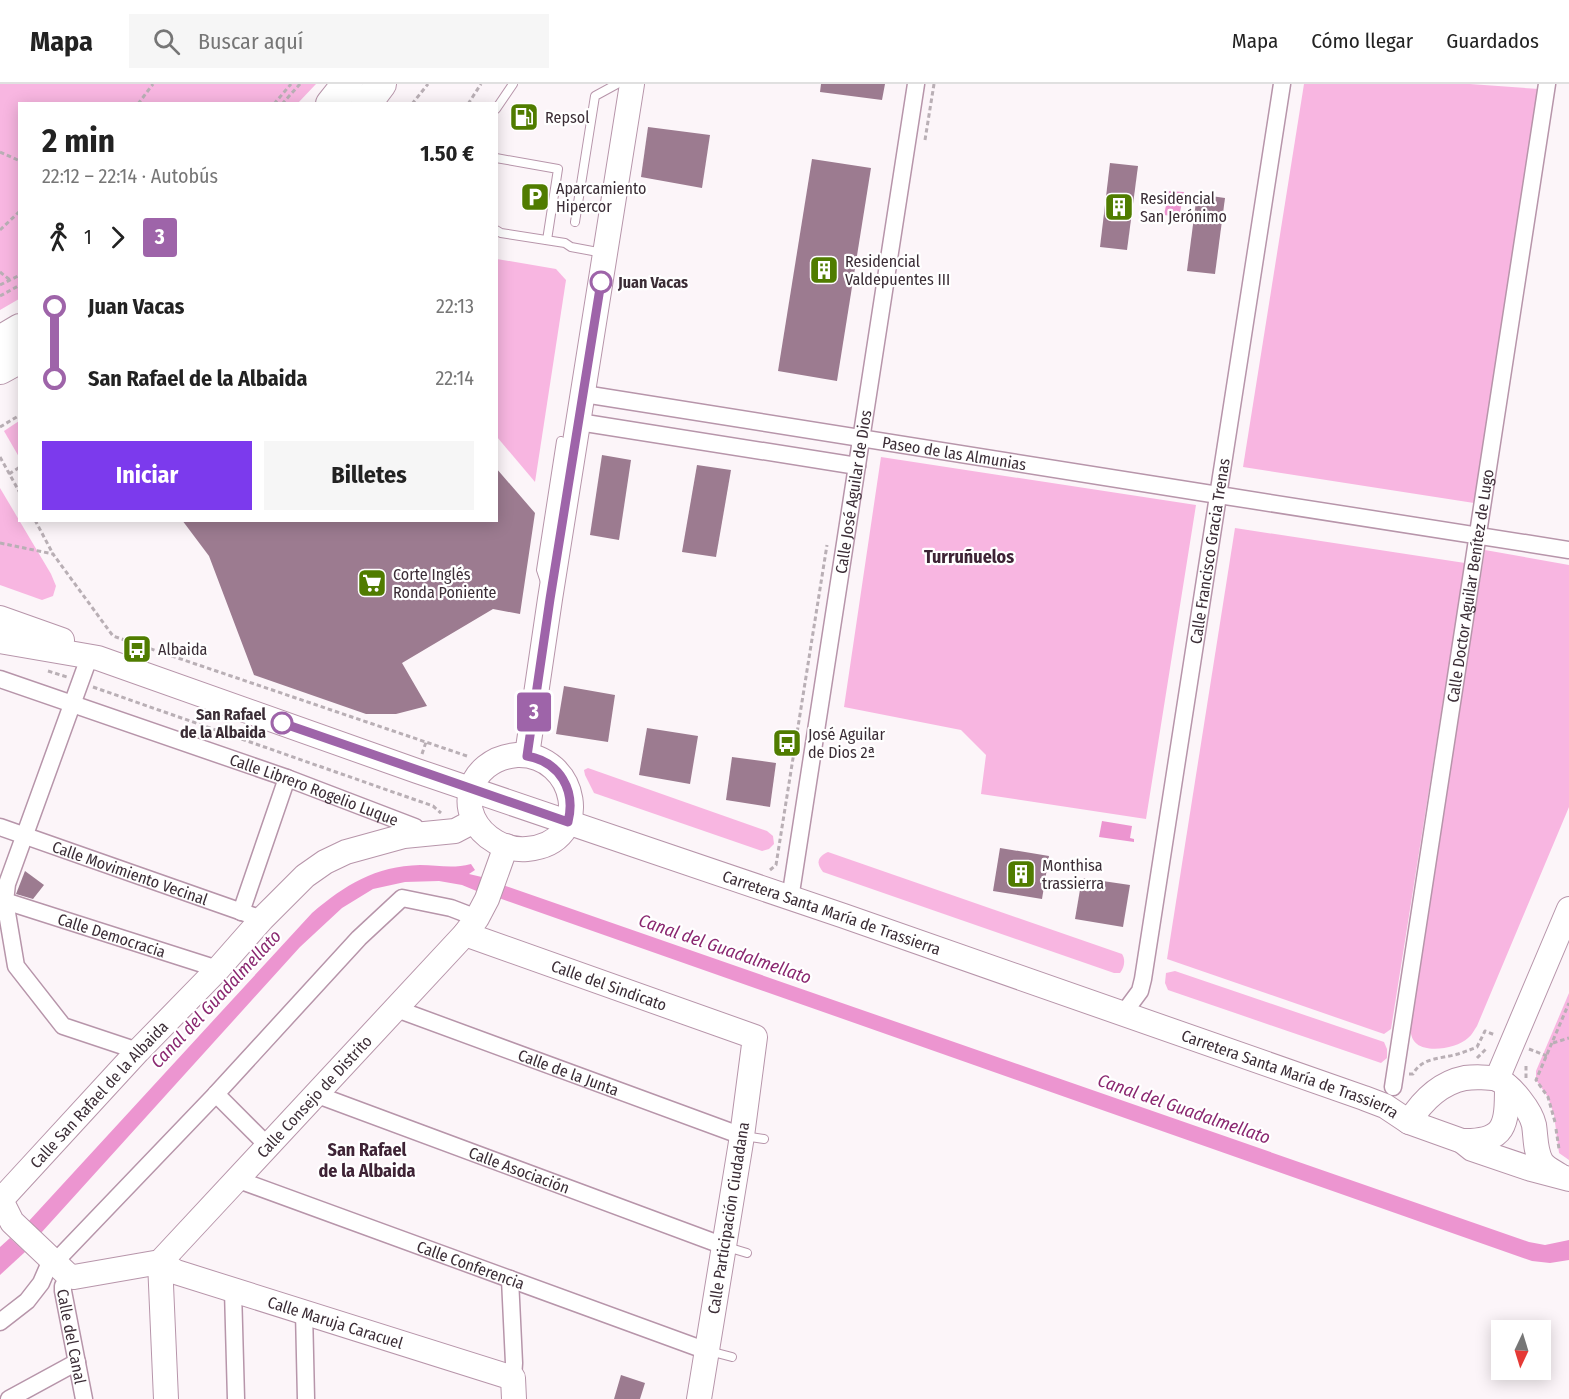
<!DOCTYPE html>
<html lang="es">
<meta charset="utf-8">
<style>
:root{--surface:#fff;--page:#f6f6f6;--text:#222;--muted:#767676;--line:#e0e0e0;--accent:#7c3aed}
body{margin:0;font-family:"Fira Sans Condensed",sans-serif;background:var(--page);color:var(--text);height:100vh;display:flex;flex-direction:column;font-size:22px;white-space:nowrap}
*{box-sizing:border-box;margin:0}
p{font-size:20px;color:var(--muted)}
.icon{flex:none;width:33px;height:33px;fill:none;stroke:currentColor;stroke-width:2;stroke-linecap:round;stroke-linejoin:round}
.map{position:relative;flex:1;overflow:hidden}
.side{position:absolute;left:18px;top:18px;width:480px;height:420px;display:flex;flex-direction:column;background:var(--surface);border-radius:0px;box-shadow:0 3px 15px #0003}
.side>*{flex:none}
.badge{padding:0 12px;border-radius:4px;font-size:21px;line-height:39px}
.needle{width:39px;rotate:184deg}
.fabs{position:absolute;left:1491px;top:1236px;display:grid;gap:12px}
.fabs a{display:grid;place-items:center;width:60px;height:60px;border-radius:0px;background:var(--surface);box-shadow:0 3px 15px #0003;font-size:30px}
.map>.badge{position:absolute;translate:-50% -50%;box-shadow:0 0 0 3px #fff}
.legs{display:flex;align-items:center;gap:9px;height:66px;padding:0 24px;font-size:20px}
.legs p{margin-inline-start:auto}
.headline{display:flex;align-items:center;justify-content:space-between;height:102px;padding:0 24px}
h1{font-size:33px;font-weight:700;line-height:45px}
.cta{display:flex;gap:12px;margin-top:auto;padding:12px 24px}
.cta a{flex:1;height:69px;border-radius:0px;background:var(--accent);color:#fff;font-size:24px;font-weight:700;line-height:69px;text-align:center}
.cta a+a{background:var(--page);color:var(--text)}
ul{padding:0 24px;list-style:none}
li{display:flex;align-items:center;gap:21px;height:72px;font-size:22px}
li i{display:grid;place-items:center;width:9px;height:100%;margin:0 8px;background:currentColor}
li i::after{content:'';width:15px;height:15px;margin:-8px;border:4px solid;border-radius:50%;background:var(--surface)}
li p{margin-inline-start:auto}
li:first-child i{background:linear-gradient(#0000 50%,currentColor 0)}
li:last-child i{background:linear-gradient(currentColor 50%,#0000 0)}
header{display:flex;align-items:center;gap:36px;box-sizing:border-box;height:84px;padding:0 30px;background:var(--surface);border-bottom:2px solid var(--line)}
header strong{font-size:28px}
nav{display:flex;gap:33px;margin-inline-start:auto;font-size:21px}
.search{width:420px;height:54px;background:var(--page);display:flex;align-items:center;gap:15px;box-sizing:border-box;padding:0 21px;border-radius:0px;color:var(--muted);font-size:22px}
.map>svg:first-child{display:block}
.green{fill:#f8b6e1}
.water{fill:#ec95d0}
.building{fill:#9c7b90}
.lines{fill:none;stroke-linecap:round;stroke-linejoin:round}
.lane-casing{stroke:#b795aa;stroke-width:10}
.street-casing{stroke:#b795aa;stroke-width:19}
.secondary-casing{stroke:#b795aa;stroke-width:26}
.highway-casing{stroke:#b795aa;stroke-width:32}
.path{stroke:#b9afb5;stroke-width:3;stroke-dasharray:4.5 3;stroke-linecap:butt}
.lane{stroke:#fff;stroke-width:8}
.street{stroke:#fff;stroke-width:16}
.secondary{stroke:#fff;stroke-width:24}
.highway{stroke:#fff;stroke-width:30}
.line-1-casing{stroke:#fff;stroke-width:14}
.line-1{stroke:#9e64a9;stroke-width:9}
.stop-1-dot{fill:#fff;stroke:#9e64a9;stroke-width:3}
.labels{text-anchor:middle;stroke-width:4.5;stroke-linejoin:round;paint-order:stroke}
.poi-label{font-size:16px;fill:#3b2d36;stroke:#fff;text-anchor:start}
.stop-label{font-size:16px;font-weight:bold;fill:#3b2d36;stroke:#fff;text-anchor:start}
.street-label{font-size:16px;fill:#3b2d36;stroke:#fff}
.neighbourhood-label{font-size:18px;font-weight:bold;fill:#3e2335;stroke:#fff}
.water-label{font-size:18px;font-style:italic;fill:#8a2770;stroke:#fff}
</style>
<header>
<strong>Mapa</strong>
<div class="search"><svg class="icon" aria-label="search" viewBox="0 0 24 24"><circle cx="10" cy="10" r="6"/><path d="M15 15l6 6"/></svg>Buscar aquí</div>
<nav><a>Mapa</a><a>Cómo llegar</a><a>Guardados</a></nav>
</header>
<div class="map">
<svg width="1569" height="1315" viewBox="0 0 1569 1315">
<rect width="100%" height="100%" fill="#fcf5f9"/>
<!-- green -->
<g class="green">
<path d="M 0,0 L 316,0 L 298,19 L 20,20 L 19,215 L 0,226 Z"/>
<path d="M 1304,0 L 1470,0 L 1539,5 L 1474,419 L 1243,383 Z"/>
<path d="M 497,175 L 556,185 L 566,196 L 535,398 L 497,353 Z"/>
<path d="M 19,337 L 19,373 L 4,347 Z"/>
<path d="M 881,373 L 1196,421 L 1146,735 L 981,710 L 986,671 L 961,646 L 844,623 Z"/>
<path d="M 0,404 L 51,490 L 56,502 L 53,512 L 42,516 L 0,501 Z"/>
<path d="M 1235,444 L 1465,479 L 1391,945 L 1384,950 L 1167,875 Z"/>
<path d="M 1485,466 L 1569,481 L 1569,723 L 1477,942 C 1474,946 1472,951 1468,954 C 1458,964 1428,969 1417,960 C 1411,956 1411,948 1409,942 Z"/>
<path d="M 588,684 L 767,747 L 773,752 L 774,760 L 769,765 L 762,767 L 594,709 L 585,691 L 584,686 Z"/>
<path d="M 828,768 L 1122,870 C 1126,876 1124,884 1120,889 L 1114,889 L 823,788 C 816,779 817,773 828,768 Z"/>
<path d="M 1175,887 L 1384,958 L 1387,965 L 1387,974 L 1381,979 L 1168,906 L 1165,899 L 1166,889 Z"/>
<path d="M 1569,909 L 1569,1076 L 1559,1069 L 1554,1031 L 1548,1013 L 1536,996 L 1536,987 Z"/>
</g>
<!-- water -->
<g class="water">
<path d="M 1169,107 L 1184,108 L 1179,133 L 1164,131 Z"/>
<path d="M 1102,737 L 1132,742 L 1130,754 L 1134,755 L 1134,758 L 1099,753 Z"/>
<path d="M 471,780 L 475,786 L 469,790 L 486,794 L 479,808 L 462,801 L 439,797 L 405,798 L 373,805 L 342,824 L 300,863 L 41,1149 L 28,1138 L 312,829 C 345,801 375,782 420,781 C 438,781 452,785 471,780 Z"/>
<path d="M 500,800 L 1529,1158 L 1545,1161 L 1569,1156 L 1569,1176 L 1550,1179 L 1532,1177 L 496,813 Z"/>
<path d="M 10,1154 L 25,1168 L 0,1191 L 0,1163 Z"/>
</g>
<!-- building -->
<g class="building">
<path d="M 821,0 L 885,0 L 882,16 L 820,8 Z"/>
<path d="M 648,43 L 710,51 L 702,104 L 641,93 Z"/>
<path d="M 812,75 L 871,84 L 837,297 L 778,287 Z"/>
<path d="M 1110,79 L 1138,82 L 1127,166 L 1100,163 Z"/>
<path d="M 1197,110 L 1225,114 L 1215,190 L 1187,187 Z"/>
<path d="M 602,371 L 631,376 L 619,456 L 590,451 Z"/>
<path d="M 697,381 L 731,386 L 716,473 L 682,468 Z"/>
<path d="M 496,384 L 535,429 L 520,530 L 493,525 L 402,579 L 427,622 L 396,630 L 366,630 L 254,591 L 209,472 L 182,436 L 496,436 Z"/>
<path d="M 564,602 L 615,611 L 608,658 L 556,650 Z"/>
<path d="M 647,644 L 698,652 L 690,700 L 639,691 Z"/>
<path d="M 732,673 L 776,679 L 770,723 L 726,716 Z"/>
<path d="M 1000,764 L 1049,772 L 1042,815 L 993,807 Z"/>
<path d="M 25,787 L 44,801 L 33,815 L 16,810 Z"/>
<path d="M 1082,794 L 1130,801 L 1123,843 L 1075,835 Z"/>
<path d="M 621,1291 L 645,1299 L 640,1315 L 614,1315 Z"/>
</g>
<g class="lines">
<!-- lane casing -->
<g class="lane-casing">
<g id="lane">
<path d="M 496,25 L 513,0"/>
<path d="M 496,74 L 558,85 L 547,156"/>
<path d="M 575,138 L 595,12 L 617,0"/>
<path d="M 496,146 L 501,149 L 565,159 L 571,163 L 603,169"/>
<path d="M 545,498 L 541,486 L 561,357"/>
<path d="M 744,1052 L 764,1055"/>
<path d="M 727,1163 L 747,1169"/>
<path d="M 709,1267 L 732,1273"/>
</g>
</g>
<!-- street casing -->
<g class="street-casing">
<g id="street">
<path id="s1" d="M 584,310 L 1218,411"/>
<path d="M 579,338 L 857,382"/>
<path d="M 1219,411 L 1569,466"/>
<path d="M 90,571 L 7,800 L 5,817 L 16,882 L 63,942 L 138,967"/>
<path id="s2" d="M 0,595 L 287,694 L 415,743 L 416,751"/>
<path id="s3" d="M 0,743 L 262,835"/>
<path id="s4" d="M 790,815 L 916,0"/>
<path id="s5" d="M 5,817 L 218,885"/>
<path d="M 241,828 L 287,694"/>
<path id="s6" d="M 394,924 L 742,1052"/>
<path id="s7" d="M 1123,930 L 1140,907 L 1143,895 L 1282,0"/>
<path id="s8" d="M 1393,1003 L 1547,0"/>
<path d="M 216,1010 L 268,1062"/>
<path id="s9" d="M 315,1010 L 724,1162"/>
<path id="s10" d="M 236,1095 L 707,1267"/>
<path d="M 54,1179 L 216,1010 L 359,854 L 402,814 L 451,824 L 477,834"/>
<path id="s11" d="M 69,1192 L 63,1202 L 63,1207 L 84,1315"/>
<path d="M 510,1195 L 514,1279 L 513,1294"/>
<path d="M 233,1206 L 236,1315"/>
<path d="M 304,1227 L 306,1315"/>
<path d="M 0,1238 L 27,1217 L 41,1199 L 51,1176"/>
<path d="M 9,1315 L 77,1278"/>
</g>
</g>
<!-- secondary casing -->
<g class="secondary-casing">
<g id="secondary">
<path d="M 0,534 L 62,556"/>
<path id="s12" d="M 0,557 L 98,574 L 417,687 L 844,832 L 1364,1014 L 1385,1022 L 1409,1038 L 1462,1057 L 1472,1065 L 1531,1085 L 1569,1095"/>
<path d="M 517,671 C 577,669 596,759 527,765 C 516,766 505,763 496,758 C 451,732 467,675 517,671 Z"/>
<path d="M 527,671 L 550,515 L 632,0"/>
<path id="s13" d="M 465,850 L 755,953 L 742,1052 L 699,1315"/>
<path d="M 1497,995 L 1569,825"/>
<path d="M 1409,1038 C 1422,1017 1440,999 1465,994 C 1473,993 1490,993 1497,995 C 1511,1001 1531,1027 1534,1041 C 1536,1054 1535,1066 1541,1077 C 1545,1084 1553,1087 1559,1091"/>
<path d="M 1462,1057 C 1506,1058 1507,1041 1507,1002"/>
<path id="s14" d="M 0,1114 L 12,1138 L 69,1192 L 74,1193 L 160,1178 L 465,850 L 477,834 L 487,815 L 506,762"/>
<path id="s15" d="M 1,1116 L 138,967 L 218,885 L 262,835 L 305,792 L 325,778 L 346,768 L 404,752 L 455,747 L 474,737"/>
<path id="s16" d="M 160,1178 L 176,1188 L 513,1294 L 514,1315"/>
<path d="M 160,1178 L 166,1315"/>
</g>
</g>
<!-- highway casing -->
<g class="highway-casing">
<g id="highway">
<path d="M 331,20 L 347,0"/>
<path d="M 366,20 L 381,0"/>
<path d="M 0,257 L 20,245"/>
<path d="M 0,285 L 20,274"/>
</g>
</g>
<!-- path -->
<g class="path">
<path d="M 138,20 L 153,0"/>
<path d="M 274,20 L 291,0"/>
<path d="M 282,20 L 300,0"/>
<path d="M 412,20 L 428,0"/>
<path d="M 468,20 L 481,0"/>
<path d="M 925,56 L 934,0"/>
<path d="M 0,68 L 20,77"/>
<path d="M 0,146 L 20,127"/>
<path d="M 0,188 L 10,196"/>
<path d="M 0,201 L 20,191"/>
<path d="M 0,212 L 20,201"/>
<path d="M 0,343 L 20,331"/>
<path d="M 0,373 L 20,409"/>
<path d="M 9,390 L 20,383"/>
<path d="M 35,436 L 53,470"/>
<path d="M 0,459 L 53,470 L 113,552 L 467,672 L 469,671"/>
<path d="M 48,587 L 67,593"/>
<path d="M 93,603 L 433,722 L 441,729"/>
<path d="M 422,670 L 426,658"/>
<path d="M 770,786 L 776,781 L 827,461"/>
<path d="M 1553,959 L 1569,954"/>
<path d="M 1529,965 L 1547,972"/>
<path d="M 1477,974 L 1487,964"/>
<path d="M 1409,990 L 1413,990 C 1422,973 1441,975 1458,970 C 1464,968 1470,966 1477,963 L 1485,947 L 1495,951"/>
<path d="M 1526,994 L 1526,980"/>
<path d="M 1555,1038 L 1548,1013 L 1536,996 L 1569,919"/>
<path d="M 1556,1045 L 1559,1065"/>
</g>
<!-- lane -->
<use href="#lane" class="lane"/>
<!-- street -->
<use href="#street" class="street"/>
<!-- secondary -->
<use href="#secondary" class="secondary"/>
<!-- highway -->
<use href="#highway" class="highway"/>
</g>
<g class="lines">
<!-- line-1 casing -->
<g class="line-1-casing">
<path id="line-1" d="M 282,639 L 568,738 C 576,706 560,678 527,672 L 550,515 L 601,198"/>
</g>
<!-- line-1 -->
<use href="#line-1" class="line-1"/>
</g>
<!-- icons -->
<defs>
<g id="fuel-square" transform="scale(1.5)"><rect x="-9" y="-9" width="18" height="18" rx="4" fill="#507c00" stroke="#fff"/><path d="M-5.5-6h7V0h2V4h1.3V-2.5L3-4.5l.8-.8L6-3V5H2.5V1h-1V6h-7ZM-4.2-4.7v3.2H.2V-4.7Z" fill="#fff"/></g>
<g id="parking-square" transform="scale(1.5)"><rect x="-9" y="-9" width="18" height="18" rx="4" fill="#507c00" stroke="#fff"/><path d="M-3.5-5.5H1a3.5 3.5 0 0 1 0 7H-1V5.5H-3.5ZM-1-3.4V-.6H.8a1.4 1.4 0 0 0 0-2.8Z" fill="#fff"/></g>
<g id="building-square" transform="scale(1.5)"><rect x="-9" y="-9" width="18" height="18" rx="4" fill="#507c00" stroke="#fff"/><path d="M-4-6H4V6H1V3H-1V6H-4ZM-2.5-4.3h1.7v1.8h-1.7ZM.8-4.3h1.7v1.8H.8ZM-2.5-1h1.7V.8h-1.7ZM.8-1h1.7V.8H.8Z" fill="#fff"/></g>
<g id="supermarket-square" transform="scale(1.5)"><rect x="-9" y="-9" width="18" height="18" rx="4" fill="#507c00" stroke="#fff"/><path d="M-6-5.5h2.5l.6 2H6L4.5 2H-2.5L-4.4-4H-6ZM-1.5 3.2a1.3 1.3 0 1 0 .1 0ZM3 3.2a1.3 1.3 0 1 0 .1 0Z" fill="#fff"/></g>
<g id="bus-square" transform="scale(1.5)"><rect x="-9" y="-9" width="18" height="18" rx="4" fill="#507c00" stroke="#fff"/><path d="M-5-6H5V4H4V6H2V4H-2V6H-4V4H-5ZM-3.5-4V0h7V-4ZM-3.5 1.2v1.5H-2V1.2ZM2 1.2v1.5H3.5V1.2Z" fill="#fff"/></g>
</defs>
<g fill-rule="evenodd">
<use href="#fuel-square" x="524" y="33"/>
<use href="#parking-square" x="535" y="113"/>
<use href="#building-square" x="1119" y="123"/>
<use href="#building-square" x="824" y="186"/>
<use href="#supermarket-square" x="372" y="499"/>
<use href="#bus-square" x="137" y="565"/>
<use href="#bus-square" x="787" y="659"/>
<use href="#building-square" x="1021" y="790"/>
</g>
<!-- markers -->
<g class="stop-1-dot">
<circle cx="601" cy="198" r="10"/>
<circle cx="282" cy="639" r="10"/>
</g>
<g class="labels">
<!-- poi labels -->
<g class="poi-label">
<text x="545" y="39">Repsol</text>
<text x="556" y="110">Aparcamiento<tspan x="556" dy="18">Hipercor</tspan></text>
<text x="1140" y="120">Residencial<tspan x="1140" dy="18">San Jerónimo</tspan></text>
<text x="845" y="183">Residencial<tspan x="845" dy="18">Valdepuentes III</tspan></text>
<text x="393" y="496">Corte Inglés<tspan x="393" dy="18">Ronda Poniente</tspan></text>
<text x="158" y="571">Albaida</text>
<text x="808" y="656">José Aguilar<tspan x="808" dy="18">de Dios 2ª</tspan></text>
<text x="1042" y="787">Monthisa<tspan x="1042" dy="18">trassierra</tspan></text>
</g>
<!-- stop labels -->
<g class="stop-label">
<text x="618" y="204">Juan Vacas</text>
<text x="266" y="636" text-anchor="end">San Rafael<tspan x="266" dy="18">de la Albaida</tspan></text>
</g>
<!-- street labels -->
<g class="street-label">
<text dy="6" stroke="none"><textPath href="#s1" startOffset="375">Paseo de las Almunias</textPath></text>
<text dy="6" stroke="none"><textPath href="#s4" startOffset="412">Calle José Aguilar de Dios</textPath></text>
<text dy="6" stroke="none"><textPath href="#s7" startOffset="474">Calle Francisco Gracia Trenas</textPath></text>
<text dy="6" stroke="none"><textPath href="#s8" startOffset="507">Calle Doctor Aguilar Benítez de Lugo</textPath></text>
<text dy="6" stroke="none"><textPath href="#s2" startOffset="333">Calle Librero Rogelio Luque</textPath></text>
<text dy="6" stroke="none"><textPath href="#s3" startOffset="138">Calle Movimiento Vecinal</textPath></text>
<text dy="6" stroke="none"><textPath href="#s12" startOffset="876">Carretera Santa María de Trassierra</textPath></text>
<text dy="6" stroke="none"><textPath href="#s5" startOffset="112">Calle Democracia</textPath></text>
<text dy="6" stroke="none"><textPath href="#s13" startOffset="153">Calle del Sindicato</textPath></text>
<text dy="6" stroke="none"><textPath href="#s6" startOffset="186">Calle de la Junta</textPath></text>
<text dy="6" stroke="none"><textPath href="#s12" startOffset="1362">Carretera Santa María de Trassierra</textPath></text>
<text dy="6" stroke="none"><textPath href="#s15" startOffset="144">Calle San Rafael de la Albaida</textPath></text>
<text dy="6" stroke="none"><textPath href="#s14" startOffset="424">Calle Consejo de Distrito</textPath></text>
<text dy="6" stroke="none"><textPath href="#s9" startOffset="218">Calle Asociación</textPath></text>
<text transform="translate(728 1134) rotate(-81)" y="6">Calle Participación Ciudadana</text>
<text dy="6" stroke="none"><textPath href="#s10" startOffset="250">Calle Conferencia</textPath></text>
<text dy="6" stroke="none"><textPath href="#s16" startOffset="186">Calle Maruja Caracuel</textPath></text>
<text dy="6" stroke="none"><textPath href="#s11" startOffset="63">Calle del Canal</textPath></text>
</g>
<!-- neighbourhood labels -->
<g class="neighbourhood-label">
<text x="969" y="479">Turruñuelos</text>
<text x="367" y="1072">San Rafael<tspan x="367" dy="21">de la Albaida</tspan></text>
</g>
<!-- water labels -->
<g class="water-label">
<text transform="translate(725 865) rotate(19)" y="6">Canal del Guadalmellato</text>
<text transform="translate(216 915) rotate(-47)" y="6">Canal del Guadalmellato</text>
<text transform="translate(1184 1025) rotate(19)" y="6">Canal del Guadalmellato</text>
</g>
</g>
</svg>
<div class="fabs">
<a><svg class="needle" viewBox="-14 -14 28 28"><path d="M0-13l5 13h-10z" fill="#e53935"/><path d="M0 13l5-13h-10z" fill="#767676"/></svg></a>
</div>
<b class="badge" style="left:534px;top:628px;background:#9e64a9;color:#fff">3</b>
<section class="side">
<div class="headline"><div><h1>2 min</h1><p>22:12 – 22:14 · Autobús</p></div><b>1.50 €</b></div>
<div class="legs"><svg class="icon" aria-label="walk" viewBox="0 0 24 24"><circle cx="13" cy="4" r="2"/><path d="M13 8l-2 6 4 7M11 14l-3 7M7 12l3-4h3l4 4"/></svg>1<svg class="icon" aria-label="forward" viewBox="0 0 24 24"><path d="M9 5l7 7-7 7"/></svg><b class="badge" style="background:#9e64a9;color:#fff">3</b></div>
<ul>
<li><i style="color:#9e64a9"></i><b>Juan Vacas</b><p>22:13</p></li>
<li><i style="color:#9e64a9"></i><b>San Rafael de la Albaida</b><p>22:14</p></li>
</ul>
<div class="cta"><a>Iniciar</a><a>Billetes</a></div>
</section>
</div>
